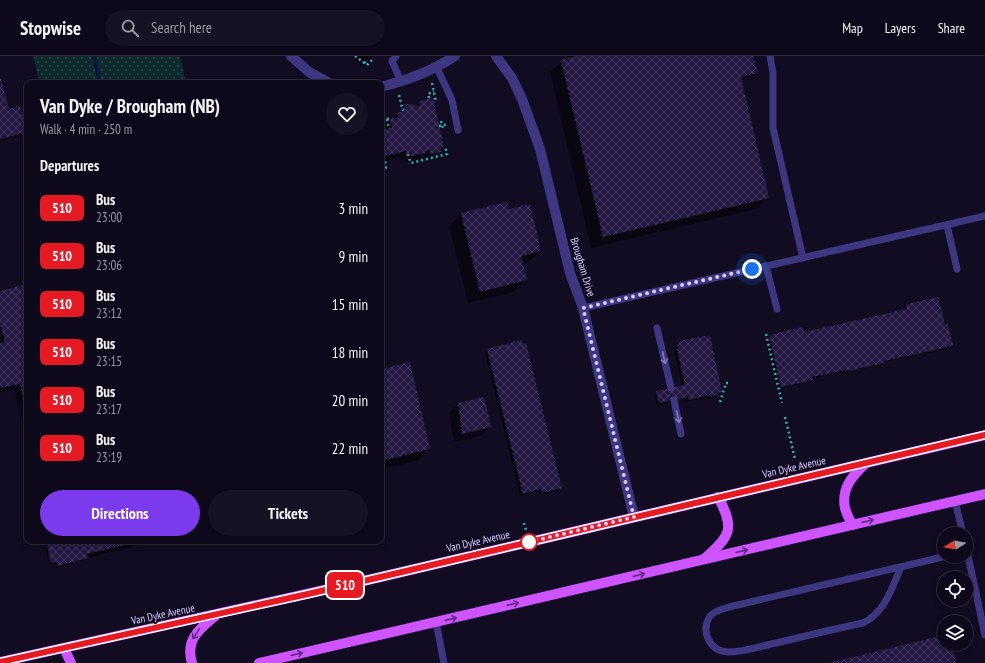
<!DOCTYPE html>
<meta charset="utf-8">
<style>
:root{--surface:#0e091a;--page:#171223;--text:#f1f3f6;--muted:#9b9aa2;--line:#2e2a39;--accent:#7c3aed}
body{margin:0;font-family:"PT Sans Narrow",sans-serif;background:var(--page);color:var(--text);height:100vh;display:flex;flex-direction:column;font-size:15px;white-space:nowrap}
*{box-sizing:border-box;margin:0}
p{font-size:13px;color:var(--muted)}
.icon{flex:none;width:22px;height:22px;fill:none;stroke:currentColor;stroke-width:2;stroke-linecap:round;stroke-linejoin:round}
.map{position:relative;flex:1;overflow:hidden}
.details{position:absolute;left:24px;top:24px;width:360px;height:464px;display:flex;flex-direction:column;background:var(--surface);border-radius:8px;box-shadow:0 2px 6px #0003,0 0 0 1px var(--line)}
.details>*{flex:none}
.badge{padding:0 8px;border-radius:6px;font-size:14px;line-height:26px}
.needle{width:26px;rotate:259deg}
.fabs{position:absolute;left:937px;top:471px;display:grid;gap:8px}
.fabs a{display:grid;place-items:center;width:36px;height:36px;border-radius:50%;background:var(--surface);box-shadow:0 2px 6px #0003,0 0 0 1px var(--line);font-size:20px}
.you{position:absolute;width:20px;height:20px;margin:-10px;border:3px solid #fff;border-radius:50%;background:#1a73e8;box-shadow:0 0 0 6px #1a73e833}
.map>.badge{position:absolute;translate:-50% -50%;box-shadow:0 0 0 2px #fff}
h2{padding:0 16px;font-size:15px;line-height:36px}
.round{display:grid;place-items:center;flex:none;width:42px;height:42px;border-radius:21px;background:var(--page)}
.overview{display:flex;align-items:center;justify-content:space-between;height:68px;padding:0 16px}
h1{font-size:19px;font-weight:700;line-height:30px}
.cta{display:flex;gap:8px;margin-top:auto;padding:8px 16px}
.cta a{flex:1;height:46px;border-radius:24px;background:var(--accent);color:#fff;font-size:16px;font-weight:700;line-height:46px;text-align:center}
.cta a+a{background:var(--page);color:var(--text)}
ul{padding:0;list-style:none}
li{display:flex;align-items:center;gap:12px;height:48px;padding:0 16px}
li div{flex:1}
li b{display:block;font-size:15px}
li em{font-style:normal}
li .badge{min-width:44px;font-weight:700;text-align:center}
header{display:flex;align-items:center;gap:24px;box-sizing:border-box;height:56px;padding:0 20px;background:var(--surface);border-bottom:1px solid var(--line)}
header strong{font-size:19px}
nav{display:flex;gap:22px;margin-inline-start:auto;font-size:14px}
.search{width:280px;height:36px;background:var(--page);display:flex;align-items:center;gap:10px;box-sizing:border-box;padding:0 14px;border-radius:22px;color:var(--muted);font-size:15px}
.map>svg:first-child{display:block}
.grass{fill:url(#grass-dots)}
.shadow{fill:#0007}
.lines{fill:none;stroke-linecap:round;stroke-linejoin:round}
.stream{stroke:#07173f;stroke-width:4}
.building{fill:url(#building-cross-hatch)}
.path{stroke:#2ab3b6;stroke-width:2.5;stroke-dasharray:2 3;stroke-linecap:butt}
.service{stroke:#3f3682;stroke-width:7}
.minor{stroke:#3f3682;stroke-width:10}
.primary{stroke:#cd54ff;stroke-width:10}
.oneway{stroke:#837aba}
.oneway2{stroke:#662c85}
.line-casing{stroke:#fff;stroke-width:9}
.line{stroke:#e51a23;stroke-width:6}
.walk{stroke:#d7cdff;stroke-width:4;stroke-dasharray:0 7.2}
.stop-dot{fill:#fff;stroke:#e51a23;stroke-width:2}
.labels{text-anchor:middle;stroke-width:4;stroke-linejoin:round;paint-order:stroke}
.street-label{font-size:11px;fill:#d7cdff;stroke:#120c22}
</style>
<header>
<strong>Stopwise</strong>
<div class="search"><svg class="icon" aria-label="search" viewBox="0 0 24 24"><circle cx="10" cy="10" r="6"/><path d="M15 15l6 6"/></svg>Search here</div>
<nav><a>Map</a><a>Layers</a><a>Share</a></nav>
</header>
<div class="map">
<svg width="985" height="607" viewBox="0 0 985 607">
<defs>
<pattern id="grass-dots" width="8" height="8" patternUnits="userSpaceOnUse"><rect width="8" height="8" fill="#0f2a2c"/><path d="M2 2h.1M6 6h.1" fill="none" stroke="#31484c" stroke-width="1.8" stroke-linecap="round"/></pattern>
<pattern id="building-cross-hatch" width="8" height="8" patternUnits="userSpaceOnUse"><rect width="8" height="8" fill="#241843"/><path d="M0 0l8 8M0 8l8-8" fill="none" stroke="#43385f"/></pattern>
</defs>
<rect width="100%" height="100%" fill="#120c22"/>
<!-- grass -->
<path class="grass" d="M 33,0 L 180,0 L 186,27 L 40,27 Z"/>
<!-- shadow -->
<g class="shadow">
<path d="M 356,0 L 373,0 L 363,11 L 353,4 Z"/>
<path d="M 567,0 L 752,0 L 756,17 L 754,20 L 740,23 L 768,141 L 756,153 L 591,192 L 550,16 L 562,5 L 568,3 Z"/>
<path d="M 0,22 L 8,54 L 26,76 L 23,79 L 0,85 Z"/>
<path d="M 420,46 L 443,91 L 434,102 L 425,103 L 424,99 L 418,103 L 405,106 L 405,103 L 401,104 L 400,101 L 381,106 L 381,66 L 384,70 L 406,50 L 414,51 Z"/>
<path d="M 506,147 L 508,154 L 540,195 L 528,206 L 522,208 L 526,224 L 514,236 L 468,247 L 449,170 L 461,158 Z"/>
<path d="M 27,229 L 27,386 L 14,333 L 0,336 L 0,236 Z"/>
<path d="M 906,249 L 944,270 L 952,290 L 949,293 L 883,306 L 881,309 L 844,317 L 844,316 L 812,323 L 809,326 L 778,333 L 767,282 L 770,279 L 803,278 L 904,255 L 904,251 Z"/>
<path d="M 679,286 L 721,335 L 714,342 L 707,343 L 707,341 L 686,346 L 685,343 L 657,350 L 654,339 L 657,336 L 682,330 L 674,296 L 676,289 Z"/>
<path d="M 488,294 L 561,432 L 558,435 L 540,439 L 539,435 L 520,440 L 485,297 Z"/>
<path d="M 381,314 L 429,393 L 417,405 L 381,413 Z"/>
<path d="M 483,342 L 490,371 L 481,380 L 454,386 L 449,357 L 458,348 Z"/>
<path d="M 50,485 L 146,485 L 143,488 L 87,502 L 84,504 L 55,512 L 55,507 L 49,509 L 45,493 L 51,490 Z"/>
</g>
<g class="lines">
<!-- stream -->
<path class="stream" d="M 94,0 L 100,27"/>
</g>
<!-- building -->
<g class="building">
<path d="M 577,0 L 753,0 L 758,17 L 741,21 L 769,142 L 603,181 L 561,4 Z"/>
<path d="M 0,20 L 9,53 L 20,50 L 27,76 L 0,83 Z"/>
<path d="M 433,42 L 444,91 L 440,92 L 441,96 L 431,98 L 430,94 L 425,95 L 425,97 L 411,100 L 411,97 L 406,98 L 406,95 L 385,100 L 385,103 L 381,104 L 381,65 L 384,64 L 386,74 L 392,72 L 390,63 L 398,61 L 397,57 L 404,55 L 403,52 L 406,51 L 405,49 L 413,48 L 415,51 L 420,50 L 419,45 Z"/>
<path d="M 507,146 L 509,153 L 530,148 L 541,195 L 521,200 L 527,224 L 480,236 L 461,157 Z"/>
<path d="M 27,228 L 27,355 L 26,355 L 20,328 L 0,332 L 0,287 L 5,286 L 0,268 L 0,235 Z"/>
<path d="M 938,241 L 945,269 L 948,268 L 953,290 L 884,305 L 885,307 L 847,315 L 846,314 L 812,321 L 813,324 L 781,331 L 769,279 L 803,271 L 804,276 L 907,253 L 906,248 Z"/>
<path d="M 710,279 L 722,336 L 717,337 L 718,339 L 710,341 L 709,339 L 689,344 L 688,341 L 659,347 L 656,335 L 685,329 L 677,293 L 679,285 Z"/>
<path d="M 522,284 L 522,288 L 526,287 L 562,432 L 542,437 L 541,433 L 523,438 L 487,293 Z"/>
<path d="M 410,306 L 430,393 L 381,405 L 381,313 Z"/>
<path d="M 484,341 L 491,371 L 462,378 L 458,347 Z"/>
<path d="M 57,485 L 138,485 L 138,486 L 86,498 L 88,502 L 58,510 L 57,505 L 51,507 L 47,489 L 57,487 Z"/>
<path d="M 944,579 L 944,588 L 952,588 L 956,607 L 829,607 Z"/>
</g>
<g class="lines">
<!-- path -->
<g class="path">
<path d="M 355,0 L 367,9 L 373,3"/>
<path d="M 364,7 L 367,4"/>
<path d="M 432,27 L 436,46"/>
<path d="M 399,39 L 403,55"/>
<path d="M 429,42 L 428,38 L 434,35"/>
<path d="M 387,63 L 389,73"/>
<path d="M 382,64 L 391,62"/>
<path d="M 441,65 L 443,73"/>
<path d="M 439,70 L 448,68"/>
<path d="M 408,98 L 410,105 L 411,107 L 447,98 L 445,90"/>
<path d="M 381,114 L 386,112 L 385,103"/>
<path d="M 766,278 L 782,347"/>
<path d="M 720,346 L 726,327 L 728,327"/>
<path d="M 785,361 L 795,403"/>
<path d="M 524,467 L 526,474"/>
</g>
<!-- service -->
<g class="service">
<path d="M 396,0 L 392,5 L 401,26"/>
<path d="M 770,0 L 773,17 L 773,72 L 803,202"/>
<path d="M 437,12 L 452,44 L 458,74"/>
<path d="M 947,169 L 957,213"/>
<path d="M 766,210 L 777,253"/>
<path d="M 583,252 L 985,160"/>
<path d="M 657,272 L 671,332"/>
<path d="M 674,344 L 681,378"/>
<path d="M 955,445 L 963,478"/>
<path d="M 967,495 L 985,579"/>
<path d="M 901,511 C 892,532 885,556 863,567 C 834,573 805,580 776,587 C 761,590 744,596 728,596 C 710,595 700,576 710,560 C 714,555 723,553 729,551 L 947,500"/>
<path d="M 436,566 L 444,607"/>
</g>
<!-- minor -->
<g class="minor">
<path d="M 291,0 L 309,16 L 329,27"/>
<path d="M 496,0 L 512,22 L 522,43 L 540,93 L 570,217 L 583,252 L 634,461"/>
<path d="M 381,31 C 410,23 430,16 455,0"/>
</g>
<!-- primary -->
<g class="primary">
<path d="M 852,469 C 850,464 846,457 845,452 C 841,433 852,420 865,408"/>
<path d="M 705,502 C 731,480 735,472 718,441"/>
<path d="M 64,592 L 71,607"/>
<path d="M 0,606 L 338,531 L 985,379"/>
<path d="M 192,607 C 185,584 199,573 215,560"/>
<path d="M 259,607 L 985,438"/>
</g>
</g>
<!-- one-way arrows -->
<defs><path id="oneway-shaft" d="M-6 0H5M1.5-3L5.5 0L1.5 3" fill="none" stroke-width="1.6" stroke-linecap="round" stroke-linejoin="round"/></defs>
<g class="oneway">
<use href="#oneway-shaft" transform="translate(664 302) rotate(77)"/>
<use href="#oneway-shaft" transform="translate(678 361) rotate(77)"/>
</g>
<g class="oneway2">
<use href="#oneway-shaft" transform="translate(868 465) rotate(-13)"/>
<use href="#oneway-shaft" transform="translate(742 495) rotate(-13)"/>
<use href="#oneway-shaft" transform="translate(639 519) rotate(-13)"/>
<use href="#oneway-shaft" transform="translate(513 548) rotate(-13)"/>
<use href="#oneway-shaft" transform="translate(451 563) rotate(-13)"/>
<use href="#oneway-shaft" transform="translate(196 578) rotate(123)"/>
<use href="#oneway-shaft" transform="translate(297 598) rotate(-13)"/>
</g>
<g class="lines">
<!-- line casing -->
<g class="line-casing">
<path id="line" d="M 0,606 L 308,538 L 985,379"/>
</g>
<!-- line -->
<use href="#line" class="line"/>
<!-- walk -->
<path class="walk" d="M 529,486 L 634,461 L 583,252 L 752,213"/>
</g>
<!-- markers -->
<circle class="stop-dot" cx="529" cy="486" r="8"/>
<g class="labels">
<!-- street labels -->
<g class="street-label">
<text transform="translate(583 211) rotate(73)" y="4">Brougham Drive</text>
<text transform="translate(794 411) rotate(-13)" y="4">Van Dyke Avenue</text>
<text transform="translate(478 485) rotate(-13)" y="4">Van Dyke Avenue</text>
<text transform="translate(163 558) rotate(-12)" y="4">Van Dyke Avenue</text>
</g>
</g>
</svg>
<div class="fabs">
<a><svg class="needle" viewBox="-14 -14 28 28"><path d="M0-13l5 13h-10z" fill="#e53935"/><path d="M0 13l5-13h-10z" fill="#9b9aa2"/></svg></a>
<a><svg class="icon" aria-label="locate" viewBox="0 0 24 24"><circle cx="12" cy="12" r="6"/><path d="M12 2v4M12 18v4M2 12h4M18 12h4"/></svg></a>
<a><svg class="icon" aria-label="layers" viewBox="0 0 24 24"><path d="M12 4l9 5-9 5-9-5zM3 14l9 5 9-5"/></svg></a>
</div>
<div class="you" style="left:752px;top:213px"></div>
<b class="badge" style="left:345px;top:529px;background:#e51a23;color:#fff">510</b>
<section class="details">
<div class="overview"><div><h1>Van Dyke / Brougham (NB)</h1><p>Walk · 4 min · 250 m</p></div><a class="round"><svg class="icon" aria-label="heart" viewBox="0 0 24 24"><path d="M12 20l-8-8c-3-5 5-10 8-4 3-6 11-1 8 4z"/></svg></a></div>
<h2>Departures</h2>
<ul>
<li><span class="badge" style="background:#e51a23;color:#fff">510</span><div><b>Bus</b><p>23:00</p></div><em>3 min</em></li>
<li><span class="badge" style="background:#e51a23;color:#fff">510</span><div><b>Bus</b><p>23:06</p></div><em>9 min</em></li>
<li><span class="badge" style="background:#e51a23;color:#fff">510</span><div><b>Bus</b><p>23:12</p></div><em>15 min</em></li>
<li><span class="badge" style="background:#e51a23;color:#fff">510</span><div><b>Bus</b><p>23:15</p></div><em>18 min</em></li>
<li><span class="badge" style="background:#e51a23;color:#fff">510</span><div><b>Bus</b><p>23:17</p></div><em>20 min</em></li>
<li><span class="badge" style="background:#e51a23;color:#fff">510</span><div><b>Bus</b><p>23:19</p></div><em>22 min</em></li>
</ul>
<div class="cta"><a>Directions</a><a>Tickets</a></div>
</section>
</div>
